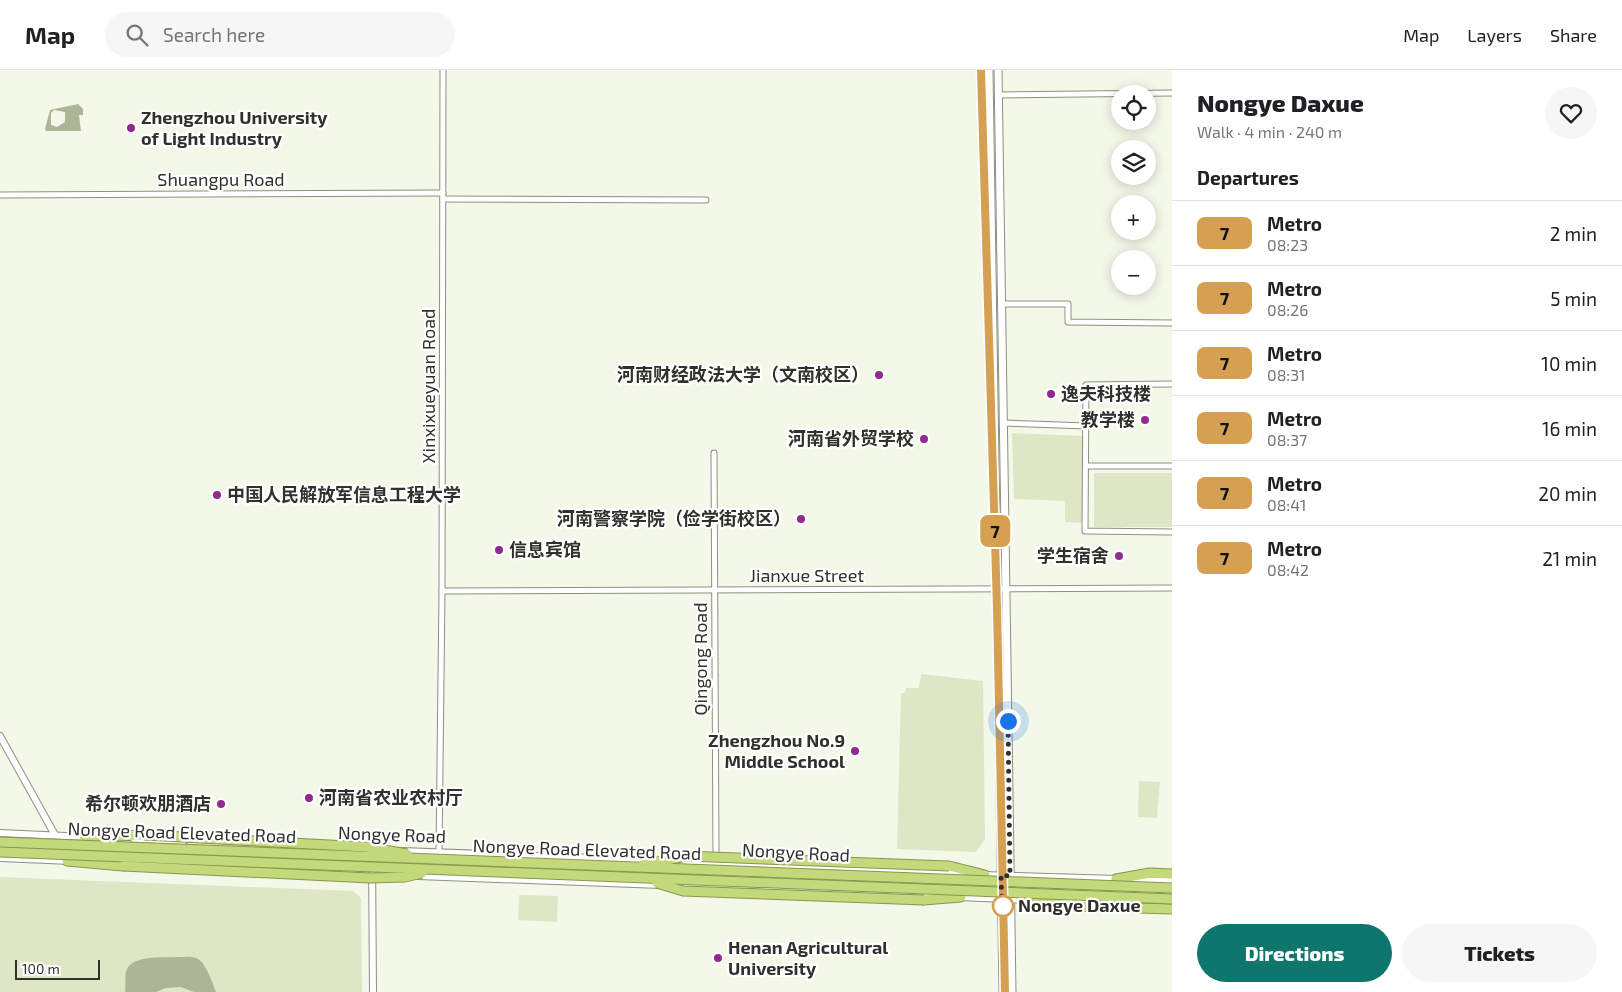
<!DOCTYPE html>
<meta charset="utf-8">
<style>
:root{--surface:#fff;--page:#f6f6f6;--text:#202124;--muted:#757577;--line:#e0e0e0;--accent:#0f766e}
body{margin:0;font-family:"Exo 2","Noto Sans SC",sans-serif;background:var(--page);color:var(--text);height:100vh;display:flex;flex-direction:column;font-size:19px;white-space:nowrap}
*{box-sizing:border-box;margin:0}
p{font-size:16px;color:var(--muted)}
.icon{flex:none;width:28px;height:28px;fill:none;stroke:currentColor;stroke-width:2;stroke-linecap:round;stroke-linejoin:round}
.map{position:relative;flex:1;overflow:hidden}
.drawer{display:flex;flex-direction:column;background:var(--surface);width:450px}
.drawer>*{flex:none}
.badge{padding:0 10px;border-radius:8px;font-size:18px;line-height:32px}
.controls{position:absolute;left:1111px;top:15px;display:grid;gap:10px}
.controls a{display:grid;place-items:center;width:45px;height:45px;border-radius:50%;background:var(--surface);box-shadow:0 2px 12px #0003;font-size:25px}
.scale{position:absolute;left:15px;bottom:12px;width:85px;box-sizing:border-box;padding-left:5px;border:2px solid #30312c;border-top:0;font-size:14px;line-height:18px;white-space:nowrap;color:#30312c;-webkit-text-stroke:4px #fff;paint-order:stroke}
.you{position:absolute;width:25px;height:25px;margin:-12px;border:4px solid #fff;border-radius:50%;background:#1a73e8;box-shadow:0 0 0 8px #1a73e833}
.map>.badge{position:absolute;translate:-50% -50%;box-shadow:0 0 0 2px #fff}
h2{padding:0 25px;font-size:19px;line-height:45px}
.round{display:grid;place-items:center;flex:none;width:52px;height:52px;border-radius:26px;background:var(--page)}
.headline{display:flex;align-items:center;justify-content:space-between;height:85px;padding:0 25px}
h1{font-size:24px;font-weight:800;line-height:38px}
.primary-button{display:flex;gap:10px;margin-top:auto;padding:10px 25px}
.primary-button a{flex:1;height:58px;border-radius:30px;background:var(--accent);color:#fff;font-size:20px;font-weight:800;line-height:58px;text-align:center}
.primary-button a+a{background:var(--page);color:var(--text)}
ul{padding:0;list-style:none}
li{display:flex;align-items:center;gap:15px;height:65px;padding:0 25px;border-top:1px solid var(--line)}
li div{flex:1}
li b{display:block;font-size:19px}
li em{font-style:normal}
li .badge{min-width:55px;font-weight:700;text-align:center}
header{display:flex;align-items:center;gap:30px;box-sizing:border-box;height:70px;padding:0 25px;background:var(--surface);border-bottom:1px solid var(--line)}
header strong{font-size:24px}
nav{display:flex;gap:28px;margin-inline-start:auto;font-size:18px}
.search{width:350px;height:45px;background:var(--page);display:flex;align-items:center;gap:12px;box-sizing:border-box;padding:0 18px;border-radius:28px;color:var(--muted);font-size:19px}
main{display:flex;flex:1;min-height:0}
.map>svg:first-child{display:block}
.green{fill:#dee6c6}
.water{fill:#acb595;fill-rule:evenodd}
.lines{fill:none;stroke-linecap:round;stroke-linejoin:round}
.minor-casing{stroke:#8c9082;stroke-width:7}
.tertiary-casing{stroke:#8c9082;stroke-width:8}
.secondary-casing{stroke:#8c9082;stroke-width:9}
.trunk-casing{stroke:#87974b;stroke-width:11}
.minor{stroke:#fff;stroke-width:5}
.tertiary{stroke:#fff;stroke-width:6}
.secondary{stroke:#fff;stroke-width:7}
.trunk{stroke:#c4d87c;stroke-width:9}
.trunk-bridge-casing{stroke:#87974b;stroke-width:11;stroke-linecap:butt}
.trunk-bridge{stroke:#c4d87c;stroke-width:9}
.line-casing{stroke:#fff;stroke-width:11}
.line{stroke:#d6a053;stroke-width:8}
.walk{stroke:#30312c;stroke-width:5;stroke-dasharray:0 9}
.poi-dot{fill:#92298e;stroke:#fff;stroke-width:2}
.stop-dot{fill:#fff;stroke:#d6a053;stroke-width:2.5}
.labels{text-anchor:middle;stroke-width:4.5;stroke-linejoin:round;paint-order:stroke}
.poi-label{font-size:18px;font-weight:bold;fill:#30312c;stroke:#fff;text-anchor:end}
.street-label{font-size:18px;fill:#30312c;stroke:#fff}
.stop-label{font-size:18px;font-weight:bold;fill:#30312c;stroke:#fff;text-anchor:start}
</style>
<header>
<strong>Map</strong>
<div class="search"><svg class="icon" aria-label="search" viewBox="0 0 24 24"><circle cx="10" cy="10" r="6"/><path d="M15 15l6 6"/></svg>Search here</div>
<nav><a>Map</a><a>Layers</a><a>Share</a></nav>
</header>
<main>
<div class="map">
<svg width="1172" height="922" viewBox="0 0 1172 922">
<rect width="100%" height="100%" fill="#f4f8e9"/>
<!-- green -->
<g class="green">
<path d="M 1012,363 L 1084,366 L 1082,453 L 1065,452 L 1065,431 L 1014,429 Z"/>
<rect x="1094" y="403" width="78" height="54"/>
<path d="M 921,604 L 983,611 L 985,769 L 976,782 L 897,779 L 901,623 L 905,623 L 906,618 L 919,618 Z"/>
<path d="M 1139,711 L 1160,712 L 1157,748 L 1138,747 Z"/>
<path d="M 0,807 L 353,821 L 361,828 L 362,922 L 0,922 Z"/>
<path d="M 519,825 L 558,826 L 557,852 L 518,850 Z"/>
</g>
<!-- water -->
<g class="water">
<path d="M 78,34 L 83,39 L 83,45 L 79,45 L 81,61 L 46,61 L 45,59 L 50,40 ZM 54,40 L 65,42 L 65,52 L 57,57 L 51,55 L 51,43 Z"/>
<path d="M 179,887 C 184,887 191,886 196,888 C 206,892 212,912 216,922 L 194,922 L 181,917 L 166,918 L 156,922 L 125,922 C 126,915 124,905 127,899 C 135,884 166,888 179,887 Z"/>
</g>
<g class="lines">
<!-- minor casing -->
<g class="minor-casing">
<g id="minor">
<path d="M 998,25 L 1172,23"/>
<path d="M 0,125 L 443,123"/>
<path d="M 443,129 L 706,130"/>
<path d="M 1001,234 L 1068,234 L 1068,252 L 1172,253"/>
<path d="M 1172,314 L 1086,315 L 1085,461 L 1172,462"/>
<path d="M 1003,353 L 1088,356"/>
<path d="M 714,383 L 716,787"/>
<path d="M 1087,396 L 1172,396"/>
<path d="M 442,521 L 1172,518"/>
<path d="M 439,782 L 442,521 L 443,0"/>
</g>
</g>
<!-- tertiary casing -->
<g class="tertiary-casing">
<g id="tertiary">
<path d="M 0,666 L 55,765"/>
<path d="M 0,763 L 87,767"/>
<path d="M 134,769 L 184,771"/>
<path d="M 401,781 L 654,790"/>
<path d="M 372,783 L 373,922"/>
<path d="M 0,788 L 71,791"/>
<path d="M 671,792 L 971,804"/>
<path d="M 981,805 L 1118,809"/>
<path d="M 418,806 L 661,815"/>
<path d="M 1128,810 L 1172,811"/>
<path d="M 673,815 L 935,826"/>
<path d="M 958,827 L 1030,830"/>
<path d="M 1060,831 L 1110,833"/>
</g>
</g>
<!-- secondary casing -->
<g class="secondary-casing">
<g id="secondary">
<path d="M 989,0 L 1003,922"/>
<path d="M 998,0 L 1012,922"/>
</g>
</g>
<!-- trunk casing -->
<g class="trunk-casing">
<g id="trunk">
<path d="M 84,767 L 144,765"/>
<path d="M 67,791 L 123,796"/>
<path d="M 949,796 L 985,805"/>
<path d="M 1116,809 L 1150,803 L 1172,804"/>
<path d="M 1028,829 L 1070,836 L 1172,839"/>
<path d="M 924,830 L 961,827"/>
</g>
</g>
<!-- minor -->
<use href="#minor" class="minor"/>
<!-- tertiary -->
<use href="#tertiary" class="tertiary"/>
<!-- secondary -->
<use href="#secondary" class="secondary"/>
<!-- trunk -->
<use href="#trunk" class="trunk"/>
<!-- trunk-bridge casing -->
<g class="trunk-bridge-casing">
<g id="trunk-bridge">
<path d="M 144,765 L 367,777 L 407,784"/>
<path d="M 0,772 L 1172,818"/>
<path d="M 0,782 L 1172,829"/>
<path d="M 643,795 L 686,786 L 949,796"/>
<path d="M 123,796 L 370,808 L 405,807 L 422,803"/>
<path d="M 657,813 L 683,821 L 924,830"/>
</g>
</g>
<!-- trunk-bridge -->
<use href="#trunk-bridge" class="trunk-bridge"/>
</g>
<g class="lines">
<!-- line casing -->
<g class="line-casing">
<path id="line" d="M 981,0 L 997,538 L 1005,922"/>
</g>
<!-- line -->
<use href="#line" class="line"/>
<!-- walk -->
<path class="walk" d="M 1003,836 L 1002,840 L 1001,805 L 1010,806 L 1008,651"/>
</g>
<!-- markers -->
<g class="poi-dot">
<circle cx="131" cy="58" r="5"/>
<circle cx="879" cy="305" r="5"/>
<circle cx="1051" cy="324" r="5"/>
<circle cx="1145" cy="350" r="5"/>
<circle cx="924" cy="369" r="5"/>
<circle cx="217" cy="425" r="5"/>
<circle cx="801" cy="449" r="5"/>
<circle cx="499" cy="480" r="5"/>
<circle cx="1119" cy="486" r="5"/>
<circle cx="855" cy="681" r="5"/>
<circle cx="309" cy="728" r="5"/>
<circle cx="221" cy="734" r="5"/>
<circle cx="718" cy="888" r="5"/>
</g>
<circle class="stop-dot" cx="1003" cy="836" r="10"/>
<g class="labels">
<!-- poi labels -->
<g class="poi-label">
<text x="141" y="54" text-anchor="start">Zhengzhou University<tspan x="141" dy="21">of Light Industry</tspan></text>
<text x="869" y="311">河南财经政法大学（文南校区）</text>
<text x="1061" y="330" text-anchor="start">逸夫科技楼</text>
<text x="1135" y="356">教学楼</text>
<text x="914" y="375">河南省外贸学校</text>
<text x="227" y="431" text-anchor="start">中国人民解放军信息工程大学</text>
<text x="791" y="455">河南警察学院（俭学街校区）</text>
<text x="509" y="486" text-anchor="start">信息宾馆</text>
<text x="1109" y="492">学生宿舍</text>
<text x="845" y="677">Zhengzhou No.9<tspan x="845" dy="21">Middle School</tspan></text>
<text x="319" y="734" text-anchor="start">河南省农业农村厅</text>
<text x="211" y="740">希尔顿欢朋酒店</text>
<text x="728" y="884" text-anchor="start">Henan Agricultural<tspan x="728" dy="21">University</tspan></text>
</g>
<!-- street labels -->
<g class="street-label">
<text x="221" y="116">Shuangpu Road</text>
<text transform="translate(429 316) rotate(-90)" y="6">Xinxixueyuan Road</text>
<text x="807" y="512">Jianxue Street</text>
<text transform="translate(701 589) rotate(-90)" y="6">Qingong Road</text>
<text transform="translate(182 763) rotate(2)" y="6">Nongye Road Elevated Road</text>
<text transform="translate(392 765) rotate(2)" y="6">Nongye Road</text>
<text transform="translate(587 780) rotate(2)" y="6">Nongye Road Elevated Road</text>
<text transform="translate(796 783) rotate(3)" y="6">Nongye Road</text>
</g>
<!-- stop labels -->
<g class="stop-label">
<text x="1018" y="842">Nongye Daxue</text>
</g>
</g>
</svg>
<div class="controls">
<a><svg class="icon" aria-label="locate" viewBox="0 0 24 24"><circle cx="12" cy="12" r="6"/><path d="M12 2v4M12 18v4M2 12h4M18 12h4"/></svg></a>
<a><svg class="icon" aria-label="layers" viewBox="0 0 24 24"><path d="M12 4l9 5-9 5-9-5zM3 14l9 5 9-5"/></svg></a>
<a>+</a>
<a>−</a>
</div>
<div class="scale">100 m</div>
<div class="you" style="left:1008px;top:651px"></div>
<b class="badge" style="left:995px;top:461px;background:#d6a053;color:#111">7</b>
</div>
<section class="drawer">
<div class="headline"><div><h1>Nongye Daxue</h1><p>Walk · 4 min · 240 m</p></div><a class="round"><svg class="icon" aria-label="heart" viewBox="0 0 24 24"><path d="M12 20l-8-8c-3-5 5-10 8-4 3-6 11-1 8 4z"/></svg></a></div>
<h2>Departures</h2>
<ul>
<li><span class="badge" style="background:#d6a053;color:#111">7</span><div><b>Metro</b><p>08:23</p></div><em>2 min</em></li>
<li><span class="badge" style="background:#d6a053;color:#111">7</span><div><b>Metro</b><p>08:26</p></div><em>5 min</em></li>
<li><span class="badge" style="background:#d6a053;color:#111">7</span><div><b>Metro</b><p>08:31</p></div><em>10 min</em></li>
<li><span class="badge" style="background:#d6a053;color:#111">7</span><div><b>Metro</b><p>08:37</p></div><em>16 min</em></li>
<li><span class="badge" style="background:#d6a053;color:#111">7</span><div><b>Metro</b><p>08:41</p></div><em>20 min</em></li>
<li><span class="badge" style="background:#d6a053;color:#111">7</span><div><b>Metro</b><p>08:42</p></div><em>21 min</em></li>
</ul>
<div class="primary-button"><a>Directions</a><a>Tickets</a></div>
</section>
</main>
